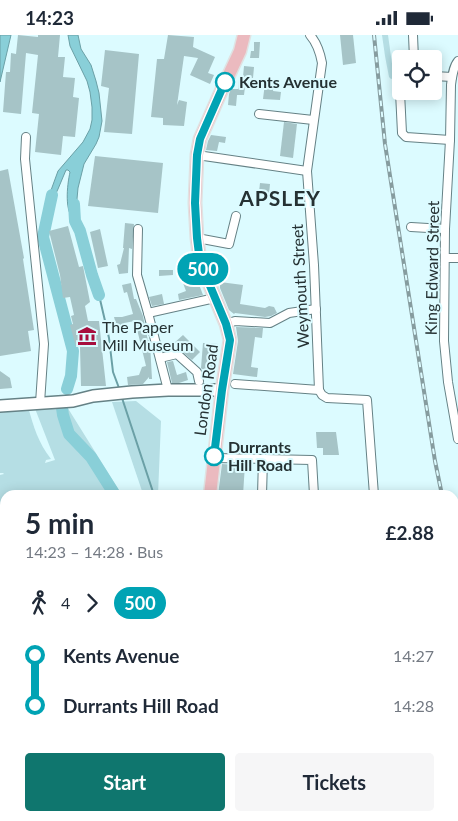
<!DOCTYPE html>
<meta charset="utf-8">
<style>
:root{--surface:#fff;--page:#f6f6f7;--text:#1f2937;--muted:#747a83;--accent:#0f766e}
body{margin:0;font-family:Lato,sans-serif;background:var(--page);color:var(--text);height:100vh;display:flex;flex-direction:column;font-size:19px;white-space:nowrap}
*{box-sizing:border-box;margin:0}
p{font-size:16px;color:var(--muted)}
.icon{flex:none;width:28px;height:28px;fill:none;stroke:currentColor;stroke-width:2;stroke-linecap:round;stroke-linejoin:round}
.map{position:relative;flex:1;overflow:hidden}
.panel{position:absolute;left:0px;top:455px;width:459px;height:331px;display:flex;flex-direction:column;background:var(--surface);border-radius:15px 15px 0 0;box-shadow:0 2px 12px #0003}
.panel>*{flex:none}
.badge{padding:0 10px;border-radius:16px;font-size:18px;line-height:32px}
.tools{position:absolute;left:392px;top:15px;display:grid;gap:10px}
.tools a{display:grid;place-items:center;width:50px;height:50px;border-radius:5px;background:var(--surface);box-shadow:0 2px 12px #0003;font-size:25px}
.map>.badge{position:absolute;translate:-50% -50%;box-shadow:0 0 0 2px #fff}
.legs{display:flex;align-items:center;gap:8px;height:55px;padding:0 25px;font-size:16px}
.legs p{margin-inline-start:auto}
.summary{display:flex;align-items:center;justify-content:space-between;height:85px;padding:0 25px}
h1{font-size:28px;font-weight:700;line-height:38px}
.primary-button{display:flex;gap:10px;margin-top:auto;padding:10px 25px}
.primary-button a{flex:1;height:58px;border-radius:5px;background:var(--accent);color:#fff;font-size:20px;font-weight:700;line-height:58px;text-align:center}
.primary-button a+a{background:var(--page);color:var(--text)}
ul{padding:0 25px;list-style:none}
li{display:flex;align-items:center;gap:18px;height:50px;font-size:19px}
li i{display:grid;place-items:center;width:8px;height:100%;margin:0 6px;background:currentColor}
li i::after{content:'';width:12px;height:12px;margin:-6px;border:4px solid;border-radius:50%;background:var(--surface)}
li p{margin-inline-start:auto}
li:first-child i{background:linear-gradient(#0000 50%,currentColor 0)}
li:last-child i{background:linear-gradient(currentColor 50%,#0000 0)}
.status{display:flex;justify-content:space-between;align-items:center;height:35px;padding:0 25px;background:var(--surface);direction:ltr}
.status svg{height:14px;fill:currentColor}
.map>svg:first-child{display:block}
.green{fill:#b5dee4}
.water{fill:#89cfd8;stroke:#6ba0a6}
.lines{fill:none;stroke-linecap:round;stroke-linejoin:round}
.stream{stroke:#6ba0a6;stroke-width:2}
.river{stroke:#89cfd8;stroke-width:12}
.building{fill:#a6c4c7}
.street-casing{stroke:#658185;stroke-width:10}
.secondary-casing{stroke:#658185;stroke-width:14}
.primary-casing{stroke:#e0e2e2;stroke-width:15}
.highway-casing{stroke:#e0e2e2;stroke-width:18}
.street{stroke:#fff;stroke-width:8}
.secondary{stroke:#fff;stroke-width:11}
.primary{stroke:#ebbabf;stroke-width:12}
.highway{stroke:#de8c95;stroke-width:15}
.rail-casing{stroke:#869c9f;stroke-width:4}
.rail{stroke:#dcfbff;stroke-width:2;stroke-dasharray:5.5;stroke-linecap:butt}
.secondary-bridge-casing{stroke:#658185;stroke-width:14;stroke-linecap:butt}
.secondary-bridge{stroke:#fff;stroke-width:11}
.line-1-casing{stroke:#fff;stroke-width:11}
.line-1{stroke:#00a3b4;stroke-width:8}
.stop-1-dot{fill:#fff;stroke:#00a3b4;stroke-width:2.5}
.labels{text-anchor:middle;stroke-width:4;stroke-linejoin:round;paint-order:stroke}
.stop-label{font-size:16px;font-weight:bold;fill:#253133;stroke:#dcfbff;text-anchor:start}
.street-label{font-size:16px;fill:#253133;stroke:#dcfbff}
.poi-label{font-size:16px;fill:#253133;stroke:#dcfbff;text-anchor:start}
.district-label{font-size:21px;font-weight:bold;letter-spacing:1px;fill:#253133;stroke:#dcfbff}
</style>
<div class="status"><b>14:23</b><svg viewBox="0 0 49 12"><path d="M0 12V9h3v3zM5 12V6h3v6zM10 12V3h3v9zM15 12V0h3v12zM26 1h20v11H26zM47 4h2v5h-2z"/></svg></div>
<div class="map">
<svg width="458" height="786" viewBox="0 0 458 786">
<rect width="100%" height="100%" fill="#dcfbff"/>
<!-- green -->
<g class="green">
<path d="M 382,0 L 388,0 L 394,43 L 391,44 L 389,42 L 385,21 Z"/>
<path d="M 136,366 L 161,386 L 158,460 L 132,460 L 142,456 L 112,367 Z"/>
<path d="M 64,367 L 122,460 L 5,460 L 5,633 L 0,632 L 0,585 L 3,577 L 0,536 L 0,440 L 4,439 L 3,438 L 0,438 L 0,375 L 28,372 C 34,393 38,407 51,424 L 46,425 L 45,428 L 55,425 L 34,371 Z"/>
<path d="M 75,781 L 130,781 L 131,786 L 73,786 Z"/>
</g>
<!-- water -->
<g class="water">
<path d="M 0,0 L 11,0 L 0,47 Z"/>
<path d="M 68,0 L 78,0 L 81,14 L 91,30 L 96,46 L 99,58 L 102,86 L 99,102 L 96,109 L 84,129 L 78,153 L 75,186 C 64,177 67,151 70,137 L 68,135 L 66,135 L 58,154 L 44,184 L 46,169 L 58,136 L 83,107 L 90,94 L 92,85 L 92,72 L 90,57 L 87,46 L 70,11 Z"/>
</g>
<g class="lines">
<!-- stream -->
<g class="stream">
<path d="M 99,260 L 109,303 L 113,337 L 119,353"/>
<path d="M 122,363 L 154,460"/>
</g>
<!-- river -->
<g class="river">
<path d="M 52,160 L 43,202 L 73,316 L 71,341 L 67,354"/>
<path d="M 74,169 L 75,186 L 80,196 L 92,240 L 99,260"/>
<path d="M 62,373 L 63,380 L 69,399 L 91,422 L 115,460"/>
<path d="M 122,781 L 123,786"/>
<path d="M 14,786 L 16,781"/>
</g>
</g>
<!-- building -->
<g class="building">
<path d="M 18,0 L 38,2 L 38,0 L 60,0 L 58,22 L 65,22 L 63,42 L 75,43 L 73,62 L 79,63 L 75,102 L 63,101 L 61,120 L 35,117 L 39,79 L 32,78 L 38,20 L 26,18 L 21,79 L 3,77 L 6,37 L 10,37 L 11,18 L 16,19 Z"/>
<path d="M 168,0 L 194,2 L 193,12 L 215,22 L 208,38 L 214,40 L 210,49 L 190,40 L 198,23 L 184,21 L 177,70 L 179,65 L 187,67 L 184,91 L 163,90 L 163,83 L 151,82 L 157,24 L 164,24 Z"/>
<path d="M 340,0 L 353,0 L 356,28 L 343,30 Z"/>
<path d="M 254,7 L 260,7 L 259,23 L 250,23 L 251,16 L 254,16 Z"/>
<path d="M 105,15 L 139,19 L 132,99 L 104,97 L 109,53 L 101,51 Z"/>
<path d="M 244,31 L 254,32 L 253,43 L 243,42 Z"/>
<path d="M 239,44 L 246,44 L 244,60 L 237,60 L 236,71 L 228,70 L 229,59 L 231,54 L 238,54 Z"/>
<path d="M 265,48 L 274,49 L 273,56 L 281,57 L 280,65 L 263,64 Z"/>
<path d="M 284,87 L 297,89 L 293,123 L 280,121 Z"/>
<path d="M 211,100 L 226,102 L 225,108 L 219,107 L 217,116 L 206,115 L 208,106 Z"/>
<path d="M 95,121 L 163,128 L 158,178 L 88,171 Z"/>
<path d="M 8,134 L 24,223 L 23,224 L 34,295 L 28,296 L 31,316 L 0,321 L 0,136 Z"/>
<path d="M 260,148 L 270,149 L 269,159 L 259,157 Z"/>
<path d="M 125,188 L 134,189 L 132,214 L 129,213 L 128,238 L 119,239 L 117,230 L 120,229 L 124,213 L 123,213 Z"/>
<path d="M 68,191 L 79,232 L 83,231 L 90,267 L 85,271 L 88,286 L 99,286 L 106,351 L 81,351 L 80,312 L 76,312 L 70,290 L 73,289 L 71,281 L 74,280 L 70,262 L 63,263 L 60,240 L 49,196 Z"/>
<path d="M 100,194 L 108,231 L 98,233 L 90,197 Z"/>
<path d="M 189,223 L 203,260 L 179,265 L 178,259 L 186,256 L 183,248 L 187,246 L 180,227 Z"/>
<path d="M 159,235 L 173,235 L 173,240 L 159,241 Z"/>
<path d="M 220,247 L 243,250 L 240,269 L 265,273 L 269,271 L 274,272 L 277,278 L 271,281 L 265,282 L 235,278 L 234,279 L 229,275 L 220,253 Z"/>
<path d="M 131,248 L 134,264 L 136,264 L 143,281 L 148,306 L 149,305 L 150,309 L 152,344 L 149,344 L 149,342 L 143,349 L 128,350 L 127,342 L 139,340 L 142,332 L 146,331 L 135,286 L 124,288 L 126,295 L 118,296 L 114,282 L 122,282 L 133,279 L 127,257 L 124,258 L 122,250 Z"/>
<path d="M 162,259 L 164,269 L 152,271 L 149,262 Z"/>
<path d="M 236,292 L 263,293 L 262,303 L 255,302 L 251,332 L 258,333 L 257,342 L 233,339 L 238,306 Z"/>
<path d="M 183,300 L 200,317 L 192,325 L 173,309 Z"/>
<path d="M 203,308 L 218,309 L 215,333 L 212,336 L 202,334 L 201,333 Z"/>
<path d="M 173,326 L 177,340 L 186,337 L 188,345 L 179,348 L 172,348 L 167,327 Z"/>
<path d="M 0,336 L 10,343 L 12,353 L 0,354 Z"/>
<path d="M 316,397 L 336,397 L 339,420 L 323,420 L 323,413 L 317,413 Z"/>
<path d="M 222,429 L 236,430 L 236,429 L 245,429 L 243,460 L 218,460 Z"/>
</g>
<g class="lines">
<!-- street casing -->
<g class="street-casing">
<g id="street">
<path d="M 310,0 C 317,8 320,17 322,28 L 307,136 L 314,230 L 319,355"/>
<path d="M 413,0 L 414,24"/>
<path d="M 458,26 C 453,32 452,42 451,50 L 450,105 L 445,194 L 444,306 L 448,347 L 458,404"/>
<path d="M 434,41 L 452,42"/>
<path d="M 400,57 L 402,98 L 406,102 L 450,105"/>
<path d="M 259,79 L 313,85"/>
<path d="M 26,102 L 25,124 L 44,309 L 40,368"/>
<path d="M 197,120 L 307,136"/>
<path d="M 411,192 L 445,194"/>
<path d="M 138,194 L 137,240 L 148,278 L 168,355"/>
<path d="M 197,203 L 229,209 L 236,181"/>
<path d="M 445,223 L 458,223"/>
<path d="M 148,278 L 215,263"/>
<path d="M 226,289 L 235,286 L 270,288 L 289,278 L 316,274"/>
<path d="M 160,323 L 177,319 L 197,337 L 199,346"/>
<path d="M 235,349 L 319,355 L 322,360 L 327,363 L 367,365 L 374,460"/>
<path d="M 214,423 L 312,425 L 314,460"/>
<path d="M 262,460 L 263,424"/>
<path d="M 67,786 L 69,781"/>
</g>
</g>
<!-- secondary casing -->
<g class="secondary-casing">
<path id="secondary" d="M 0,371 L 73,366 L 93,361 L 132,357 L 168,355 L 222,355"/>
</g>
<!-- primary casing -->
<g class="primary-casing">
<g id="primary">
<path d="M 210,460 L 222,355 L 230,305 L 226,289 L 200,227 L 197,203 L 195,168 L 197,120 L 200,104 L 219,61 L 240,16 L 244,0"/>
<path d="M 271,781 L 272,786"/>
<path d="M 166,786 L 175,781"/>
<path d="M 190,786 L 208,781"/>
</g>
</g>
<!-- highway casing -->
<g class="highway-casing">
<g id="highway">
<path d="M 454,673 L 458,672"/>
<path d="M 454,684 L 458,683"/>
</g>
</g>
<!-- street -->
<use href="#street" class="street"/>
<!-- secondary -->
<use href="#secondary" class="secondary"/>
<!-- primary -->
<use href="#primary" class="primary"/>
<!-- highway -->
<use href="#highway" class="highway"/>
<!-- rail casing -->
<g class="rail-casing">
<g id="rail">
<path d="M 374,0 L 385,109 L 435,426 L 442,460"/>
<path d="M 454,501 L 458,521"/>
<path d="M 454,534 L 458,554"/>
<path d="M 454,552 L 458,572"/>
</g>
</g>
<!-- rail -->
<use href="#rail" class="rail"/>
<!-- secondary-bridge casing -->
<g class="secondary-bridge-casing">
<g id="secondary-bridge">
<path d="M 454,518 L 458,519"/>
<path d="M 454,528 L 458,529"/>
</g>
</g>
<!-- secondary-bridge -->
<use href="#secondary-bridge" class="secondary-bridge"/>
</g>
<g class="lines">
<!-- line-1 casing -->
<g class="line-1-casing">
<path id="line-1" d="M 214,421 L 222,355 L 230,305 L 226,289 L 200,227 L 197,203 L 195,168 L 197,120 L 200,104 L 225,47"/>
</g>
<!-- line-1 -->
<use href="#line-1" class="line-1"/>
</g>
<!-- icons -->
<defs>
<g id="museum-bare" transform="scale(1.5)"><path d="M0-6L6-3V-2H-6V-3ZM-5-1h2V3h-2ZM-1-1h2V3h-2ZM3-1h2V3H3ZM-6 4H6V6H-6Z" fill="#a70f3e" stroke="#dcfbff" stroke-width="2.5" paint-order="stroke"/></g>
</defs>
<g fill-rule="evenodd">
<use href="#museum-bare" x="87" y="301"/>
</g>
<!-- markers -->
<g class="stop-1-dot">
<circle cx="225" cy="47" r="9"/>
<circle cx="214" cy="421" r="9"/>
</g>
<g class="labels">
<!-- stop labels -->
<g class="stop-label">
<text x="239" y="53">Kents Avenue</text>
<text x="228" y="418">Durrants<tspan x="228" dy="18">Hill Road</tspan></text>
</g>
<!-- street labels -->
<g class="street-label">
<text transform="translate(432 233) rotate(-89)" y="6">King Edward Street</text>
<text transform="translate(300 251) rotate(-93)" y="6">Weymouth Street</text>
<text transform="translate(206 355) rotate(-82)" y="6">London Road</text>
</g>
<!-- poi labels -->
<g class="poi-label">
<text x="102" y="298">The Paper<tspan x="102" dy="18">Mill Museum</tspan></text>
</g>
<!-- district labels -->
<g class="district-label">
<text x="280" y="171">APSLEY</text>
</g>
</g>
</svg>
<div class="tools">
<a><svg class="icon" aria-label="locate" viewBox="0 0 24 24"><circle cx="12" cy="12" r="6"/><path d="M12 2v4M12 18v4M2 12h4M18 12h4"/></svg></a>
</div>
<b class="badge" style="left:203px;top:234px;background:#00a3b4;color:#fff">500</b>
<section class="panel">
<div class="summary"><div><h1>5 min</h1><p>14:23 – 14:28 · Bus</p></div><b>£2.88</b></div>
<div class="legs"><svg class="icon" aria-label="walk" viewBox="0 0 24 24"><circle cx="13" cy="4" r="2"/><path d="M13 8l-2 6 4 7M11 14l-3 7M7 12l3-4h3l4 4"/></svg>4<svg class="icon" aria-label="forward" viewBox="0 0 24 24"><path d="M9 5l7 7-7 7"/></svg><b class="badge" style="background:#00a3b4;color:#fff">500</b></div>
<ul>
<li><i style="color:#00a3b4"></i><b>Kents Avenue</b><p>14:27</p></li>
<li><i style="color:#00a3b4"></i><b>Durrants Hill Road</b><p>14:28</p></li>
</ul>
<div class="primary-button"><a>Start</a><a>Tickets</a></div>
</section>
</div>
